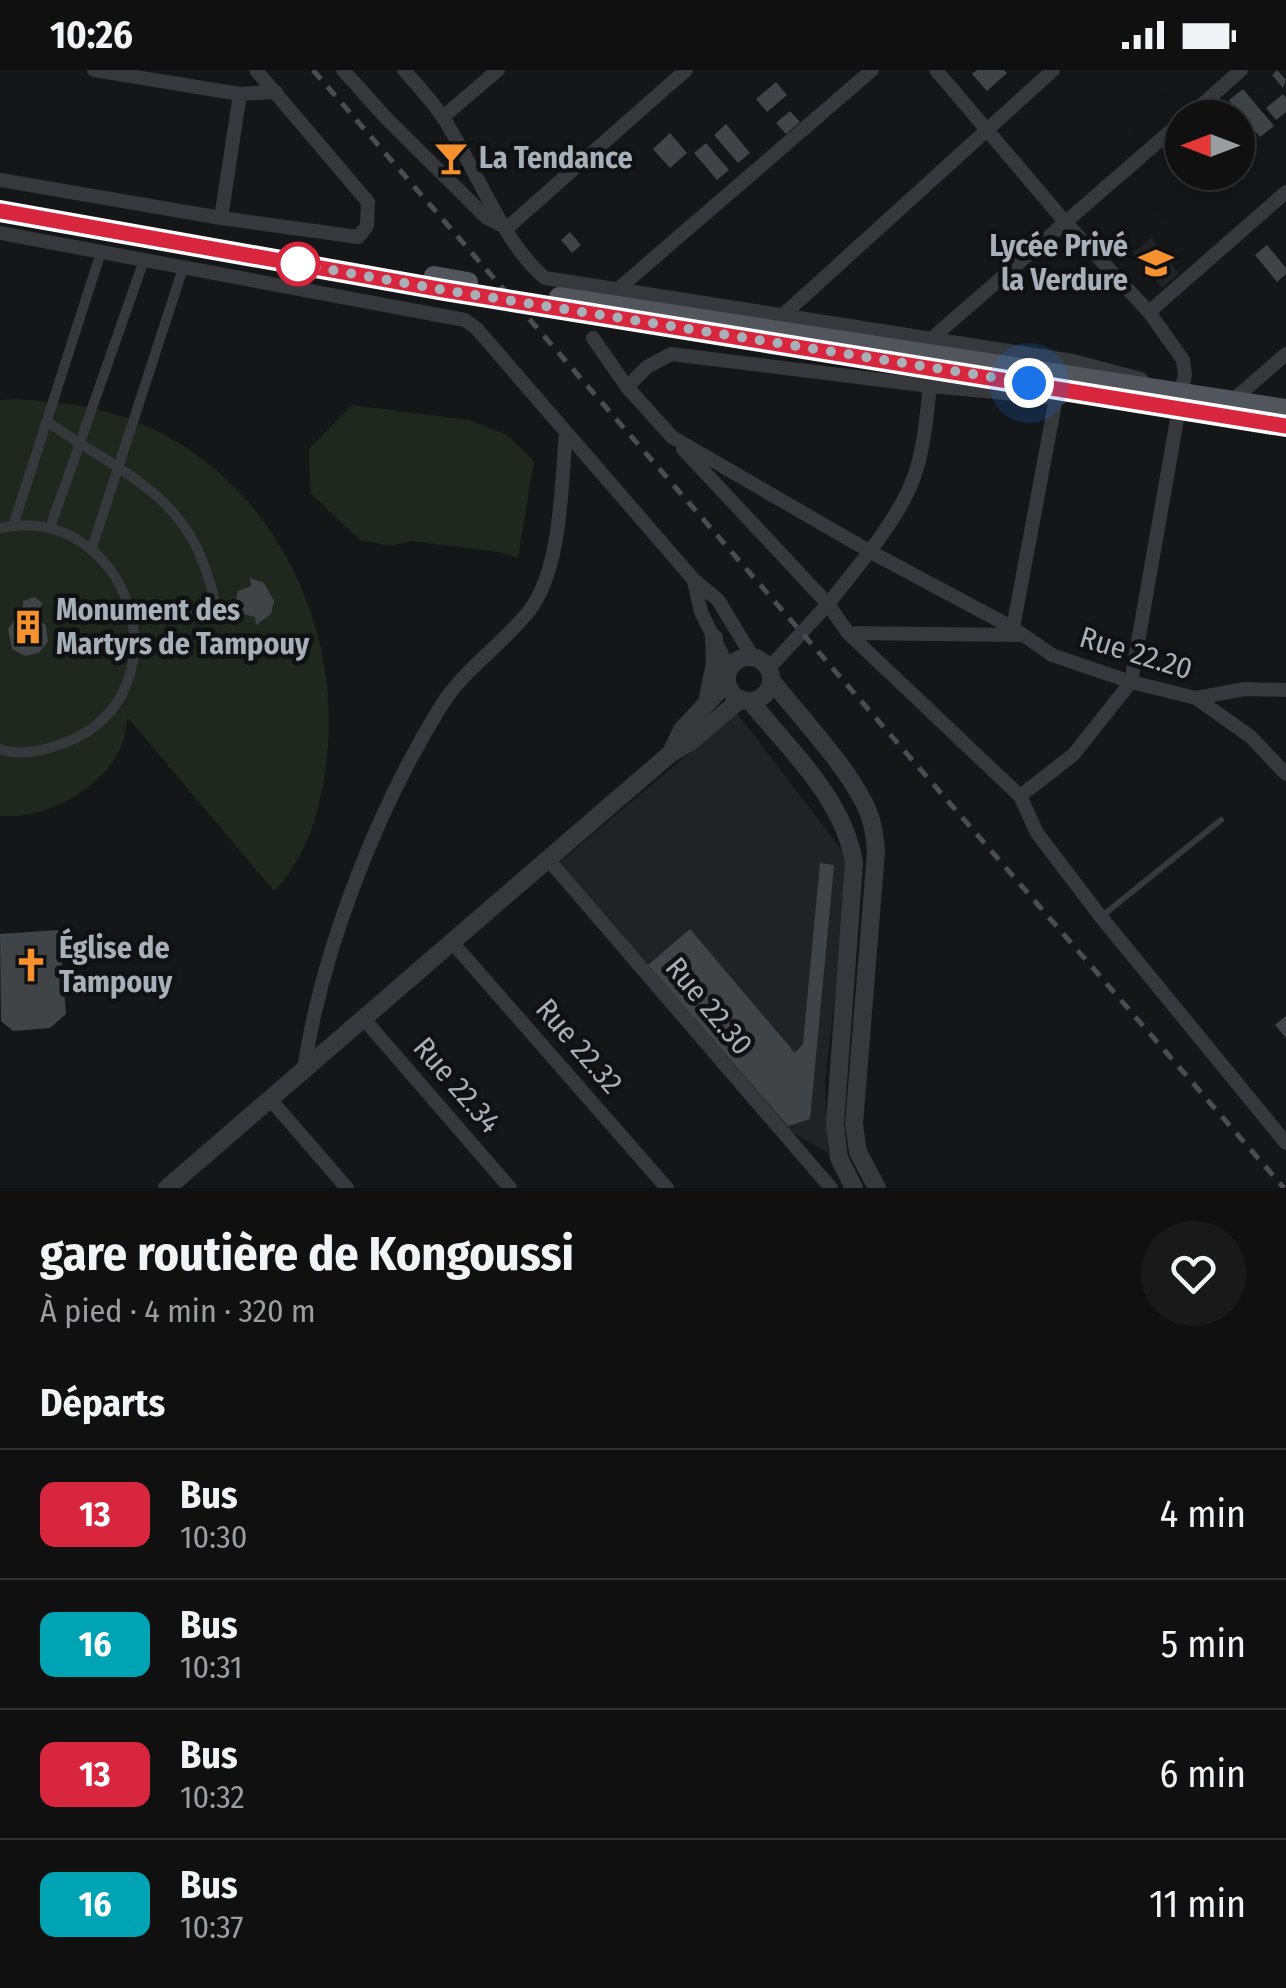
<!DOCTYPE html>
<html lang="fr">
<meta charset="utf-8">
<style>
:root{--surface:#101011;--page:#19191a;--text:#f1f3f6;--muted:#9c9d9f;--line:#303031}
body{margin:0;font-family:"Fira Sans Condensed",sans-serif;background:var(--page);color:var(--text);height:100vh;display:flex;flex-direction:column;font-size:38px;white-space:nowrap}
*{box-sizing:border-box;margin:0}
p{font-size:32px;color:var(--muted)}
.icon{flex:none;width:55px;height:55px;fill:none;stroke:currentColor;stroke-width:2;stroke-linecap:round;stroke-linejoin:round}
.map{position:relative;height:1118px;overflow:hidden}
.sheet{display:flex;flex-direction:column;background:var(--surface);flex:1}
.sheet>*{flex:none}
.badge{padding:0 20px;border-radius:15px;font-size:35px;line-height:65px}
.needle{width:65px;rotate:270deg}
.fabs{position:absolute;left:1165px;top:30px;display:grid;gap:20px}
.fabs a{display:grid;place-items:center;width:90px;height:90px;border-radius:50%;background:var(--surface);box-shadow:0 10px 40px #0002,0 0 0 2px var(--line);font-size:50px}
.you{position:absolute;width:50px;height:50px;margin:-25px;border:8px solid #fff;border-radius:50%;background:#1a73e8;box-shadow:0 0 0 15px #1a73e833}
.map>.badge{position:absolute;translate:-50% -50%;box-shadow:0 0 0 5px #fff}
h2{padding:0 40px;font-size:38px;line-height:90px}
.round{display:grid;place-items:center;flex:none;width:105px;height:105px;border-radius:52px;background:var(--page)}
.overview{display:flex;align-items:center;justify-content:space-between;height:170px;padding:0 40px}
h1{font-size:48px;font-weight:700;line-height:75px}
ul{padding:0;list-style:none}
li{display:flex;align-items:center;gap:30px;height:130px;padding:0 40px;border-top:2px solid var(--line)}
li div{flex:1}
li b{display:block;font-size:38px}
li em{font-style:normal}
li .badge{min-width:110px;font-weight:700;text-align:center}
.status{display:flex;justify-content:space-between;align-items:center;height:70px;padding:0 50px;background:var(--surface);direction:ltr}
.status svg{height:28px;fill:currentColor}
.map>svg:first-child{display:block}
.built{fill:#212224}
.green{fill:#1f271f}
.building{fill:#414447}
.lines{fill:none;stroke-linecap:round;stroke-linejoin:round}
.service{stroke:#36383c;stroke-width:6}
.pedestrian{stroke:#36383c;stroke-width:10}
.minor{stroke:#36383c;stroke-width:14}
.tertiary{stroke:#36383c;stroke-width:18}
.primary{stroke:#52565c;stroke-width:20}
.rail{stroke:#494d52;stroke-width:5;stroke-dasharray:12 10;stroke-linecap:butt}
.primary-bridge{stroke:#52565c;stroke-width:20}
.line-casing{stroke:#fff;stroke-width:22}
.line{stroke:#d7263d;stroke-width:15}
.walk{stroke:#a7afb8;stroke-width:10;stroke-dasharray:0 18}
.stop-dot{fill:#fff;stroke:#d7263d;stroke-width:5}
.labels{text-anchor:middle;stroke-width:9;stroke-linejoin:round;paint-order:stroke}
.poi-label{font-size:30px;font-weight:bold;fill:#a7afb8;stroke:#101112;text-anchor:start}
.street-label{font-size:30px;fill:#a7afb8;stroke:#101112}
</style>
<div class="status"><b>10:26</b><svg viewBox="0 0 49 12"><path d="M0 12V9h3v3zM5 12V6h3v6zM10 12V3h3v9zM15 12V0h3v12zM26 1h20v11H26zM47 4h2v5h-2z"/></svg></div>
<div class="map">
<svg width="1286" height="1118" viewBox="0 0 1286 1118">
<rect width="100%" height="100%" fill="#151617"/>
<!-- built -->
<g class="built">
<path d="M 1151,167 L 1179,204 L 1162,218 L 1133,183 Z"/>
<path d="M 737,643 L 851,792 L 825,1010 L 828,1083 L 788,1060 L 560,792 Z"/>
</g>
<!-- green -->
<g class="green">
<path d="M 17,329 C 57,332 97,336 135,351 C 264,402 338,541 328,675 C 324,726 311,784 274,821 L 128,648 C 125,657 125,670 120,679 C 101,720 44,750 0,746 L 0,330 Z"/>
<path d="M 352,335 L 469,350 L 507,365 L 534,391 L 518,488 L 498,482 L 411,471 L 391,476 L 360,470 L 310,423 L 309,379 Z"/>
</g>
<!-- building -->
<g class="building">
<path d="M 977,0 L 1004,0 L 1007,3 L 987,21 L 972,4 Z"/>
<path d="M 1277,0 L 1286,10 L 1283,18 L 1272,5 Z"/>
<path d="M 776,12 L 787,25 L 767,42 L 756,29 Z"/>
<path d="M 1243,19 L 1274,56 L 1260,67 L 1229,30 Z"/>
<path d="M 1283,24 L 1286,28 L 1286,42 L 1276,50 L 1266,38 Z"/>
<path d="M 790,41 L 800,52 L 786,64 L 776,53 Z"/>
<path d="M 726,54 L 750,83 L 738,93 L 714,65 Z"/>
<path d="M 670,63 L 687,83 L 670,98 L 653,79 Z"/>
<path d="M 706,73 L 729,100 L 717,110 L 694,83 Z"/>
<path d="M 570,162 L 581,175 L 572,183 L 561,170 Z"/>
<path d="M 1267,175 L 1286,198 L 1286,204 L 1277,212 L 1255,185 Z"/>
<path d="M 250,508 L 264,513 L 274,531 L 271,544 L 256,555 L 255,547 L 239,543 L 235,533 L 238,521 L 251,516 Z"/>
<path d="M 35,527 L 42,533 L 37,547 L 46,556 L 48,571 L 39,583 L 25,586 L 12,579 L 8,559 L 16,548 L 23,545 L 23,531 Z"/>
<path d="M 820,793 L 834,795 L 810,1049 L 788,1056 L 648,895 L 690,859 L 795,983 L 803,974 Z"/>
<path d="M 59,860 L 66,944 L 50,958 L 13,961 L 1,951 L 0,864 Z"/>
<path d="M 1286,946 L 1286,968 L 1275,955 Z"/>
</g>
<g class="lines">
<!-- service -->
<path class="service" d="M 1102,846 L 1221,750"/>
<!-- pedestrian -->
<g class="pedestrian">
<path d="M 48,352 C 109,396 178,420 204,495 C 209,510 215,525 215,540 L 132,547"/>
<path d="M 13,456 L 101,182"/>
<path d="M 0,458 C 130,431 190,622 67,672 C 47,680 21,687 0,679"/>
<path d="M 50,458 L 144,190"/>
<path d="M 92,478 L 183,198"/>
</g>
<!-- minor -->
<g class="minor">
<path d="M 94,0 L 240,24 L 276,22"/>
<path d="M 343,0 L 386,48 L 487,148 L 507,158 L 686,0"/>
<path d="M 404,0 C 418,16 433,32 444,49 C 474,95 504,175 545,208 L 1073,291 L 1141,309"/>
<path d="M 936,0 L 1066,153 L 1149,242 L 1183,290 L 1185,305 L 1181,322 L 1176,320"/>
<path d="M 443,47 L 498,0"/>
<path d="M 1187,48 L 1241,0"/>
<path d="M 0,110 L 221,148 L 358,167 L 367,156 L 368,132 L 256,0"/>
<path d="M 221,148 L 240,24"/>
<path d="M 0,163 L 465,250 L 477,259 L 694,510 L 718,530 L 752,586"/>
<path d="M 617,220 L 872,0"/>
<path d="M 1149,242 L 1286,122"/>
<path d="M 782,246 L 1053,0"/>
<path d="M 593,268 L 627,317 L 672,367 L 869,481 L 1013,558 L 1052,585 L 1131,612 L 1196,628 L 1251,667 L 1286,704"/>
<path d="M 931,269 L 1182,51"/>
<path d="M 627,317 L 647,297 L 671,284 L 930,316 L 1060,328"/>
<path d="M 1233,330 L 1286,284"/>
<path d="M 1171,337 L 1179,338 L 1131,612 L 1073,685 L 1020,726 L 1037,763 L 1101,847 L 1286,1073"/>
<path d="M 683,379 L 828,534 C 856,498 891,459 910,417 C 924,386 926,349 930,316"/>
<path d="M 694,511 L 701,542 L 729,599"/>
<path d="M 1013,558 L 1056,328"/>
<path d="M 848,563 L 1020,726"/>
<path d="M 769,598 L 828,534 L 848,563 L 1019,565"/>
<path d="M 1196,628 L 1245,619 L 1286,620"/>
<path d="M 547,788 L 831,1118"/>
<path d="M 451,871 L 667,1118"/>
<path d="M 363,948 L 510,1118"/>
<path d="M 304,999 C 322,880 377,739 441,636 C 463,600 503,574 529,541 C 562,499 561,414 566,363"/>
<path d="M 270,1029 L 347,1118"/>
</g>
<!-- tertiary -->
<g class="tertiary">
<circle cx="749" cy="609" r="22"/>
<path d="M 772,611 C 800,647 853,702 869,744 C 874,756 875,769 876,782 L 854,1054 L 858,1082 L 877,1118"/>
<path d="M 750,631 C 790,680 844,729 854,793 L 835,1054 L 839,1088 L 854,1118"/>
<path d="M 707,632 L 715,593 L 714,568"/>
<path d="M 671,683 L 682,660 L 727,612"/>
<path d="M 167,1118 L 671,683 L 689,673 L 741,629"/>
</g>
<!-- primary -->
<g class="primary">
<path d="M 0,141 L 444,220"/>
<path d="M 559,227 L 1286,339"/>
<path d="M 814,279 L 1286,356"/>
</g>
<!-- rail -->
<path class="rail" d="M 313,0 L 1284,1118"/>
<!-- primary-bridge -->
<g class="primary-bridge">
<path d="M 434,206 L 468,212"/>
<path d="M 444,220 L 571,241"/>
</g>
</g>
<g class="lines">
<!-- line casing -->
<g class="line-casing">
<path id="line" d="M 0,141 L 444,220 L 1286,356"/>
</g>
<!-- line -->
<use href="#line" class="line"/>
<!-- walk -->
<path class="walk" d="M 298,194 L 444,220 L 1029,313"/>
</g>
<!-- icons -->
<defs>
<g id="bar-bare" transform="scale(2.7)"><path d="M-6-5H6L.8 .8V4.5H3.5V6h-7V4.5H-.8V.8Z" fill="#f7912e" stroke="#101112" stroke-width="2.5" paint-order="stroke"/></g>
<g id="university-bare" transform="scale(2.7)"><path d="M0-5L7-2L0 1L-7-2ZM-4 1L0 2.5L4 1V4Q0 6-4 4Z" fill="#f7912e" stroke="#101112" stroke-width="2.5" paint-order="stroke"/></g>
<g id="building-bare" transform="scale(2.7)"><path d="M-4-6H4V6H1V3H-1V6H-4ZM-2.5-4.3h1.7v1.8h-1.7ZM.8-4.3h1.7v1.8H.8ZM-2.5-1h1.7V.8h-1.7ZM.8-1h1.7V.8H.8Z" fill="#f7912e" stroke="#101112" stroke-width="2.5" paint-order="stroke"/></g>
<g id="church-bare" transform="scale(2.7)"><path d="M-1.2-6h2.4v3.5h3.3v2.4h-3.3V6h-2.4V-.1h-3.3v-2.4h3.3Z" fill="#f7912e" stroke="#101112" stroke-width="2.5" paint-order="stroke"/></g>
</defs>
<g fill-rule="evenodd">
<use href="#bar-bare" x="451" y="88"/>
<use href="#university-bare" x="1156" y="193"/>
<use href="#building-bare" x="28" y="557"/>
<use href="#church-bare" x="31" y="895"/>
</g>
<!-- markers -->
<circle class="stop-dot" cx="298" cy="194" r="20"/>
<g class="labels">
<!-- poi labels -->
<g class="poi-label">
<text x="479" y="98">La Tendance</text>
<text x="1128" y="186" text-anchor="end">Lycée Privé<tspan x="1128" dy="34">la Verdure</tspan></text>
<text x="56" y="550">Monument des<tspan x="56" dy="34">Martyrs de Tampouy</tspan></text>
<text x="59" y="888">Église de<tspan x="59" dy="34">Tampouy</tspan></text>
</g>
<!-- street labels -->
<g class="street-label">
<text transform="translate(1136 583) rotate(17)" y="10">Rue 22.20</text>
<text transform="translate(709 936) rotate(50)" y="10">Rue 22.30</text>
<text transform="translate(579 976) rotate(49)" y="10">Rue 22.32</text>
<text transform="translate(457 1015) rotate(49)" y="10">Rue 22.34</text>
</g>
</g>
</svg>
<div class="fabs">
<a><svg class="needle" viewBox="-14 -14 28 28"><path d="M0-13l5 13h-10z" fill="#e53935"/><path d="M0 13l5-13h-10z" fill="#9c9d9f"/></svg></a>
</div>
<div class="you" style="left:1029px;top:313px"></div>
</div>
<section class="sheet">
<div class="overview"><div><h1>gare routière de Kongoussi</h1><p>À pied · 4 min · 320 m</p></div><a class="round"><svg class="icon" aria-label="heart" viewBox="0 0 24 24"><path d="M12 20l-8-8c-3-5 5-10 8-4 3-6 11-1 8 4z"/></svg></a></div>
<h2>Départs</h2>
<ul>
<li><span class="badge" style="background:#d7263d;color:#fff">13</span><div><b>Bus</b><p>10:30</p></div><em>4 min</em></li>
<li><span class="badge" style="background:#00a3b4;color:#fff">16</span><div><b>Bus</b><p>10:31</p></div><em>5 min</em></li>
<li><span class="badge" style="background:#d7263d;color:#fff">13</span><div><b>Bus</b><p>10:32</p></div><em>6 min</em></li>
<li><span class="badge" style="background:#00a3b4;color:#fff">16</span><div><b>Bus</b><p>10:37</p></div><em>11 min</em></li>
</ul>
</section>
